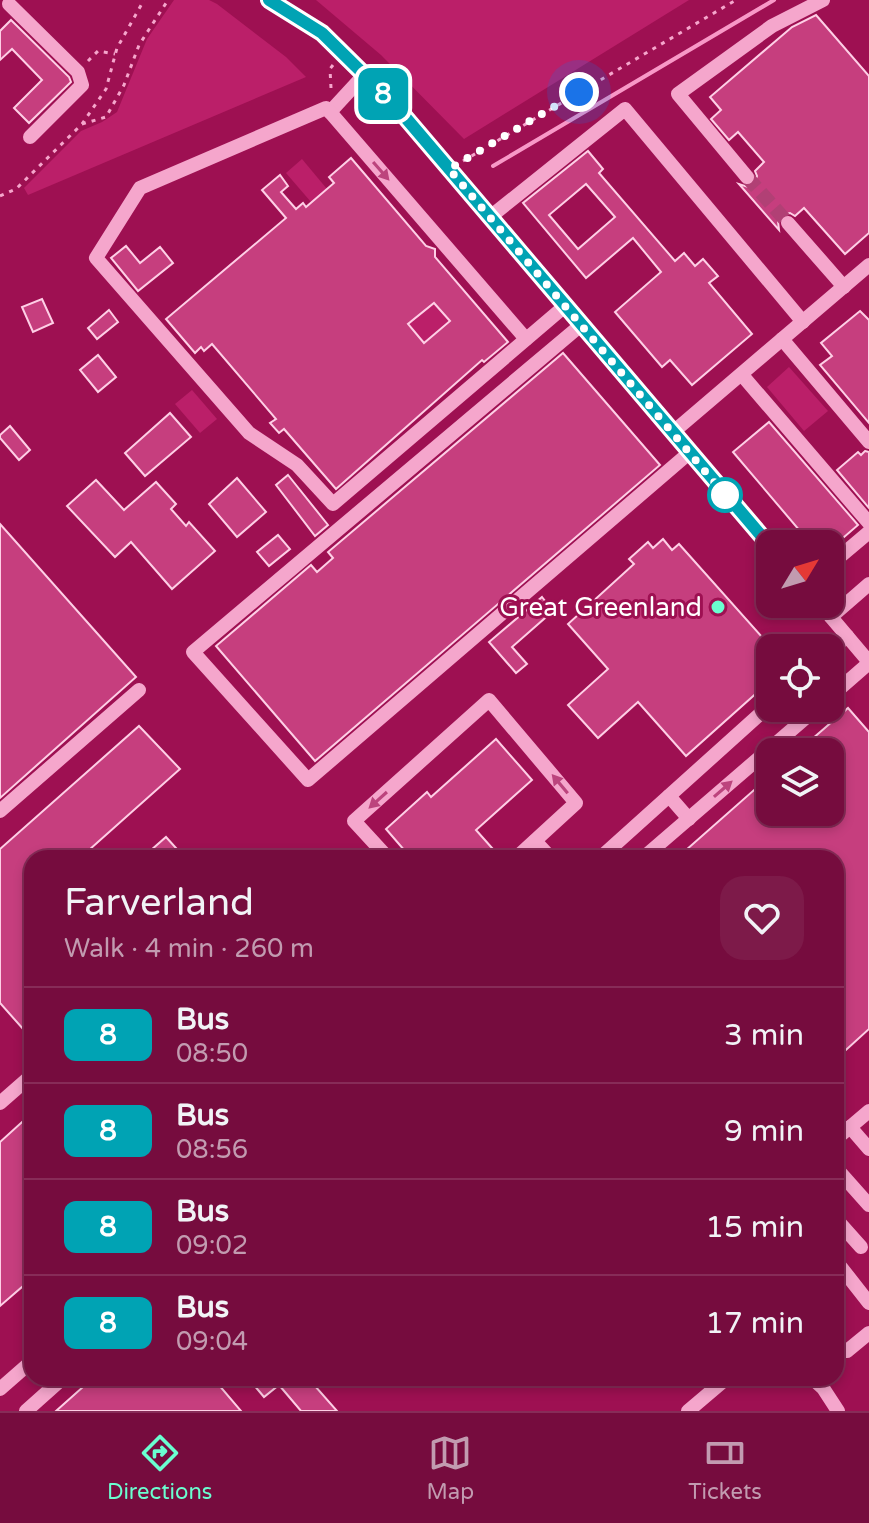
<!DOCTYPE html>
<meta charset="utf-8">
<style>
:root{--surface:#760c3e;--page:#7d1a49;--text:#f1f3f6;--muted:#c29bb0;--line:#872c58;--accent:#6affd0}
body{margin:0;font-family:"Varela Round",sans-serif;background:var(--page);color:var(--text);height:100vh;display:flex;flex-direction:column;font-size:30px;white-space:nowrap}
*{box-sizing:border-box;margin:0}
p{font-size:26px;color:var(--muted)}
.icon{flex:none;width:44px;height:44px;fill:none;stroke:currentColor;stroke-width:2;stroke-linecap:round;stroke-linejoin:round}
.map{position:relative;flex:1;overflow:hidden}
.panel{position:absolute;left:24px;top:850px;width:820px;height:536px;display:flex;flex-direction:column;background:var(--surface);border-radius:24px;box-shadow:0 4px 12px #0003,0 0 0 2px var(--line)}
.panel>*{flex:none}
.badge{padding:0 16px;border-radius:12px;font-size:28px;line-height:52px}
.needle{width:52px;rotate:52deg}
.fabs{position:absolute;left:756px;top:530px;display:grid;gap:16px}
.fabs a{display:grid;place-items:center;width:88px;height:88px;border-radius:16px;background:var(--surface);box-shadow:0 4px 12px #0003,0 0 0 2px var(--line);font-size:40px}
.you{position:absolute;width:40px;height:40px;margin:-20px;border:6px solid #fff;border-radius:50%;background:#1a73e8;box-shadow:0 0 0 12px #1a73e833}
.map>.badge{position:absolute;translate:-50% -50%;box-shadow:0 0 0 4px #fff}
.round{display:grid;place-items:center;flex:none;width:84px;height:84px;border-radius:24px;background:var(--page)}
.headline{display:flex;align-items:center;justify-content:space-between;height:136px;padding:0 40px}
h1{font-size:38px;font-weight:600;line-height:60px}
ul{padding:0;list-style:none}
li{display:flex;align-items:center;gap:24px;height:96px;padding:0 40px;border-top:2px solid var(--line)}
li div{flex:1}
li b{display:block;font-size:30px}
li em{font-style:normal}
li .badge{min-width:88px;font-weight:700;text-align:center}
.menu{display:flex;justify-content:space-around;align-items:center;height:112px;border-top:2px solid var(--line);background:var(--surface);font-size:22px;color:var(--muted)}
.menu a{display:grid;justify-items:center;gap:4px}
.menu .current{color:var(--accent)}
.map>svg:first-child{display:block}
.green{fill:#bb1f69}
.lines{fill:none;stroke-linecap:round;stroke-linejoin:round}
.stream{stroke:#f898c7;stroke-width:4}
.building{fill:#c63e7e;stroke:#fecfe6;stroke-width:2;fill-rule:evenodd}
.minor-tunnel{stroke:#b14075;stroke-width:14;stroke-dasharray:14 7;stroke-linecap:butt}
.path{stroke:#f5a6cc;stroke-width:3;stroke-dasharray:4 6;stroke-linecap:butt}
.minor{stroke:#f5a6cc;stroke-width:14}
.oneway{fill:#bc447d}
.line-casing{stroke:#fff;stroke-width:18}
.line{stroke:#00a3b4;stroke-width:12}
.walk{stroke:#fff;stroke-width:8;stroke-dasharray:0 14.4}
.stop-dot{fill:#fff;stroke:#00a3b4;stroke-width:4}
.poi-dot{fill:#6affd0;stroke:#9e1052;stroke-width:3}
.labels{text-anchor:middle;stroke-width:6;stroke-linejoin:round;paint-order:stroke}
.poi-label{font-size:26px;fill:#fff;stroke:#9e1052;text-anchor:end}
</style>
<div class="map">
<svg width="869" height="1411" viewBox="0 0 869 1411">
<rect width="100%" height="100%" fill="#9e1052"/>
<!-- green -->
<g class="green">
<path d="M 174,0 L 209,0 L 217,4 L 286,57 L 306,77 L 28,195 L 24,188 L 81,131 L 102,122 L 117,112 L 147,39 Z"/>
<path d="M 316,0 L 689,0 L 464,139 L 381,55 Z"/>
<path d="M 302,159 L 327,189 L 311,202 L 286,173 Z"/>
<path d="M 422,289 L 450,321 L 424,343 L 396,311 Z"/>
<path d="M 789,367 L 828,411 L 804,431 L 767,387 Z"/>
<path d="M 192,390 L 217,419 L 200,433 L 175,404 Z"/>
</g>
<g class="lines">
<!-- stream -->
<path class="stream" d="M 493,166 L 774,0"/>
</g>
<!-- building -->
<g class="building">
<path d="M 816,15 L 869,76 L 869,233 L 845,254 L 804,208 L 795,216 L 790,213 L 782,215 L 778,221 L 779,230 L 739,184 L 748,187 L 754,184 L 757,176 L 755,171 L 764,162 L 738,132 L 729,140 L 711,119 L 721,110 L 710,97 L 792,27 Z"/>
<path d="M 11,20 L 69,77 L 71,82 L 29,123 L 14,108 L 42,80 L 12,49 L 0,60 L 0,31 Z"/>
<path d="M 588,151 L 603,169 L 599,173 L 675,261 L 684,253 L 695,266 L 703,259 L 718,276 L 709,283 L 752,334 L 692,385 L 670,360 L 662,367 L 615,312 L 661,272 L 633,238 L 586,278 L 523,203 ZM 586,184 L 615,217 L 578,249 L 549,215 Z"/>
<path d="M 351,158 L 426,246 L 435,249 L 435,257 L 508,342 L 484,362 L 482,360 L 336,489 L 284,429 L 279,433 L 270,423 L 276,419 L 212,344 L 204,351 L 201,347 L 195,353 L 166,319 L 286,218 L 262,190 L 280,175 L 288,186 L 281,192 L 296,209 L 303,203 L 306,207 L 334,183 L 329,177 ZM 434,303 L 450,321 L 424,343 L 408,324 Z"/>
<path d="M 126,246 L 140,263 L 160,247 L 173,263 L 138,291 L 111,258 Z"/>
<path d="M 42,299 L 53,323 L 33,332 L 22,307 Z"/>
<path d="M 109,310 L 118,322 L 97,339 L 88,328 Z"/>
<path d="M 860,311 L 869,320 L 869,423 L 820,365 L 832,356 L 821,343 Z"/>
<path d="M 563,353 L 660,465 L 315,761 L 216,646 L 311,565 L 317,572 L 333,558 L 328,552 Z"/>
<path d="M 98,355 L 116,377 L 98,392 L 80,370 Z"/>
<path d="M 170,413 L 191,437 L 145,476 L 125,453 Z"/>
<path d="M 769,422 L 858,525 L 836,544 L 811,544 L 733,452 Z"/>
<path d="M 10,426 L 30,450 L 19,460 L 0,438 L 0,435 Z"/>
<path d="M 865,451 L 869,452 L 869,508 L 837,470 L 858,452 L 861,455 Z"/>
<path d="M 288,475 L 328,525 L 315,536 L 276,485 Z"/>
<path d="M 237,478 L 266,512 L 237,537 L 209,504 Z"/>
<path d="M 96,480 L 124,510 L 156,482 L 176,504 L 171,509 L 186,526 L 189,522 L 215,551 L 172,589 L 131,542 L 115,557 L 67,506 Z"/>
<path d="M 0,524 L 136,677 L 0,798 Z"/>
<path d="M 278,535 L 290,549 L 269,566 L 257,552 Z"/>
<path d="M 663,539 L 672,550 L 679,544 L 770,646 L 770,681 L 686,756 L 638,702 L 598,738 L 568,705 L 608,669 L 568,624 L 634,564 L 629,559 L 648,542 L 653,548 Z"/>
<path d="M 542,597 L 553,611 L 512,647 L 527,664 L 516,673 L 489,642 Z"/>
<path d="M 848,708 L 869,732 L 869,1029 L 836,1059 L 836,858 L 677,858 L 770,776 L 770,812 L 830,812 L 830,752 L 797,752 Z"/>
<path d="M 139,726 L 180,769 L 80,858 L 32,858 L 32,1039 L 0,1003 L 0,849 Z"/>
<path d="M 496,739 L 532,780 L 476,830 L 492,848 L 480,858 L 411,858 L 386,829 L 427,792 L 431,797 Z"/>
<path d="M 166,837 L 185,858 L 142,858 Z"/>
<path d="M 32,1113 L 32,1298 L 22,1287 L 0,1306 L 0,1142 Z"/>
<path d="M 93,1378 L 213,1378 L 241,1411 L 56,1411 Z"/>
<path d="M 248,1378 L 308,1378 L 337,1411 L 301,1411 L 279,1385 L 264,1397 Z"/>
</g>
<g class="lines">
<!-- minor-tunnel -->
<path class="minor-tunnel" d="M 747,177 L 788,223"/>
<!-- path -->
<g class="path">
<path d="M 88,61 L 98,51 L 115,54"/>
<path d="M 331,88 L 330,69 L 333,65"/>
<path d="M 82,124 L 106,117 L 124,85 L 139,45 L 168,0"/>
<path d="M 463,161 L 736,0"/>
<path d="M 0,196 L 16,189 L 82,124 L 106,89 L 117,48 L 144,0"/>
</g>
<!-- minor -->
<g class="minor">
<path d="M 269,0 L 322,33 L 394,104 L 770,546"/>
<path d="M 9,4 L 78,72 L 82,85 L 30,137"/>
<path d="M 365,74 L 330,112 L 326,108 L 140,188 L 96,258 L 249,433 L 297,465 L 333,504 L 565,306"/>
<path d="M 330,112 L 526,339"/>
<path d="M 747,177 L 678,94 L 772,26 L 823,0"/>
<path d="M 490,217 L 625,109 L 803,322"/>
<path d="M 788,223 L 844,287"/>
<path d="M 581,325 L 193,652 L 308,780 L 689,453"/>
<path d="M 782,339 L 869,442"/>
<path d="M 742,375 L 869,523"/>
<path d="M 672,433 L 869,265"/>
<path d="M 830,565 L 869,532"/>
<path d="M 820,604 L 869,662"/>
<path d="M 831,617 L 869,584"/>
<path d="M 830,651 L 847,636"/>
<path d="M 830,697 L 869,663"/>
<path d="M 669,796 L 689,819"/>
<path d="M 0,811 L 139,690"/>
<path d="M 535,841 L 551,858"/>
<path d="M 388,858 L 354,821 L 489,700 L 576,803 L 516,858"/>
<path d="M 600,858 L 770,705"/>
<path d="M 643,858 L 817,708"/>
<path d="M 0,1103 L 32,1075"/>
<path d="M 850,1127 L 869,1149"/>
<path d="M 836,1139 L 869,1111"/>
<path d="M 836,1168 L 869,1205"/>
<path d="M 836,1219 L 861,1247"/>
<path d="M 836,1261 L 869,1303"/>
<path d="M 847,1351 L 869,1333"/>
<path d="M 812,1378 L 823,1388 L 838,1411"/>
<path d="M 0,1389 L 32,1361"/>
<path d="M 26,1411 L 63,1378"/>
<path d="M 688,1411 L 727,1378"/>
</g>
</g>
<!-- one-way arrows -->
<defs><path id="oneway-solid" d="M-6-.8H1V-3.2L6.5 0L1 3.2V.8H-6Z" transform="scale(2)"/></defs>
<g class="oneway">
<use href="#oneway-solid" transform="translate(381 171) rotate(49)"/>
<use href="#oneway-solid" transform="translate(560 784) rotate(-130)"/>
<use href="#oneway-solid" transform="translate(723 789) rotate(-41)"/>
<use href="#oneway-solid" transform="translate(378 800) rotate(138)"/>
</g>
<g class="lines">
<!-- line casing -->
<g class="line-casing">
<path id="line" d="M 269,0 L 322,33 L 394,104 L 770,546"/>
</g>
<!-- line -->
<use href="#line" class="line"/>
<!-- walk -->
<path class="walk" d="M 579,92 L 449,169 L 725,495"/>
</g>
<!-- markers -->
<circle class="stop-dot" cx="725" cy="495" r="16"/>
<circle class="poi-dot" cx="718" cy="607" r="8"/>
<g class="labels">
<!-- poi labels -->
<g class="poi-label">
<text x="702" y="616">Great Greenland</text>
</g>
</g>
</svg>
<div class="fabs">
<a><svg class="needle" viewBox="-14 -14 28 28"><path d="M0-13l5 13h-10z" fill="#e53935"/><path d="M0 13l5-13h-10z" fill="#c29bb0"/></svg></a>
<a><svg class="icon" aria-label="locate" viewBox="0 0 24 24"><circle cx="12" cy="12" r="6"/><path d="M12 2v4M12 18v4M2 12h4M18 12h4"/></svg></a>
<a><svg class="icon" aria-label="layers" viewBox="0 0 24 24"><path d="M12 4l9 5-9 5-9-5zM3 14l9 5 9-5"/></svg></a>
</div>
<div class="you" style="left:579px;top:92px"></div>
<b class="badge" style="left:383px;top:94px;background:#00a3b4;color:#fff">8</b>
<section class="panel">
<div class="headline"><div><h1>Farverland</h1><p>Walk · 4 min · 260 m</p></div><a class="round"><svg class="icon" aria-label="heart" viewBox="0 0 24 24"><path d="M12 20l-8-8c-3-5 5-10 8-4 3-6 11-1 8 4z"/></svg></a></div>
<ul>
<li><span class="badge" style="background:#00a3b4;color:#fff">8</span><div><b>Bus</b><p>08:50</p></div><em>3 min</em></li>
<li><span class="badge" style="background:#00a3b4;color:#fff">8</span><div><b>Bus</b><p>08:56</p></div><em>9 min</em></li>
<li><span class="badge" style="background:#00a3b4;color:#fff">8</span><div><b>Bus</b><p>09:02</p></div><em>15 min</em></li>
<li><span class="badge" style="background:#00a3b4;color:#fff">8</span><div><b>Bus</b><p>09:04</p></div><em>17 min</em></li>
</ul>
</section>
</div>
<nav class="menu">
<a class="current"><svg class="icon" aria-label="directions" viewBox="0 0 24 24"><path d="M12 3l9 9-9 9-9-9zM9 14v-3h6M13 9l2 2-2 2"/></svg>Directions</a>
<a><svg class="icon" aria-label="map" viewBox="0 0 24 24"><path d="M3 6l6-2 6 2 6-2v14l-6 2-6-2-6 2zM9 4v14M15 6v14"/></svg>Map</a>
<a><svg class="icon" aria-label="tickets" viewBox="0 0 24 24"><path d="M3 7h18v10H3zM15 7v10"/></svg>Tickets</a>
</nav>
